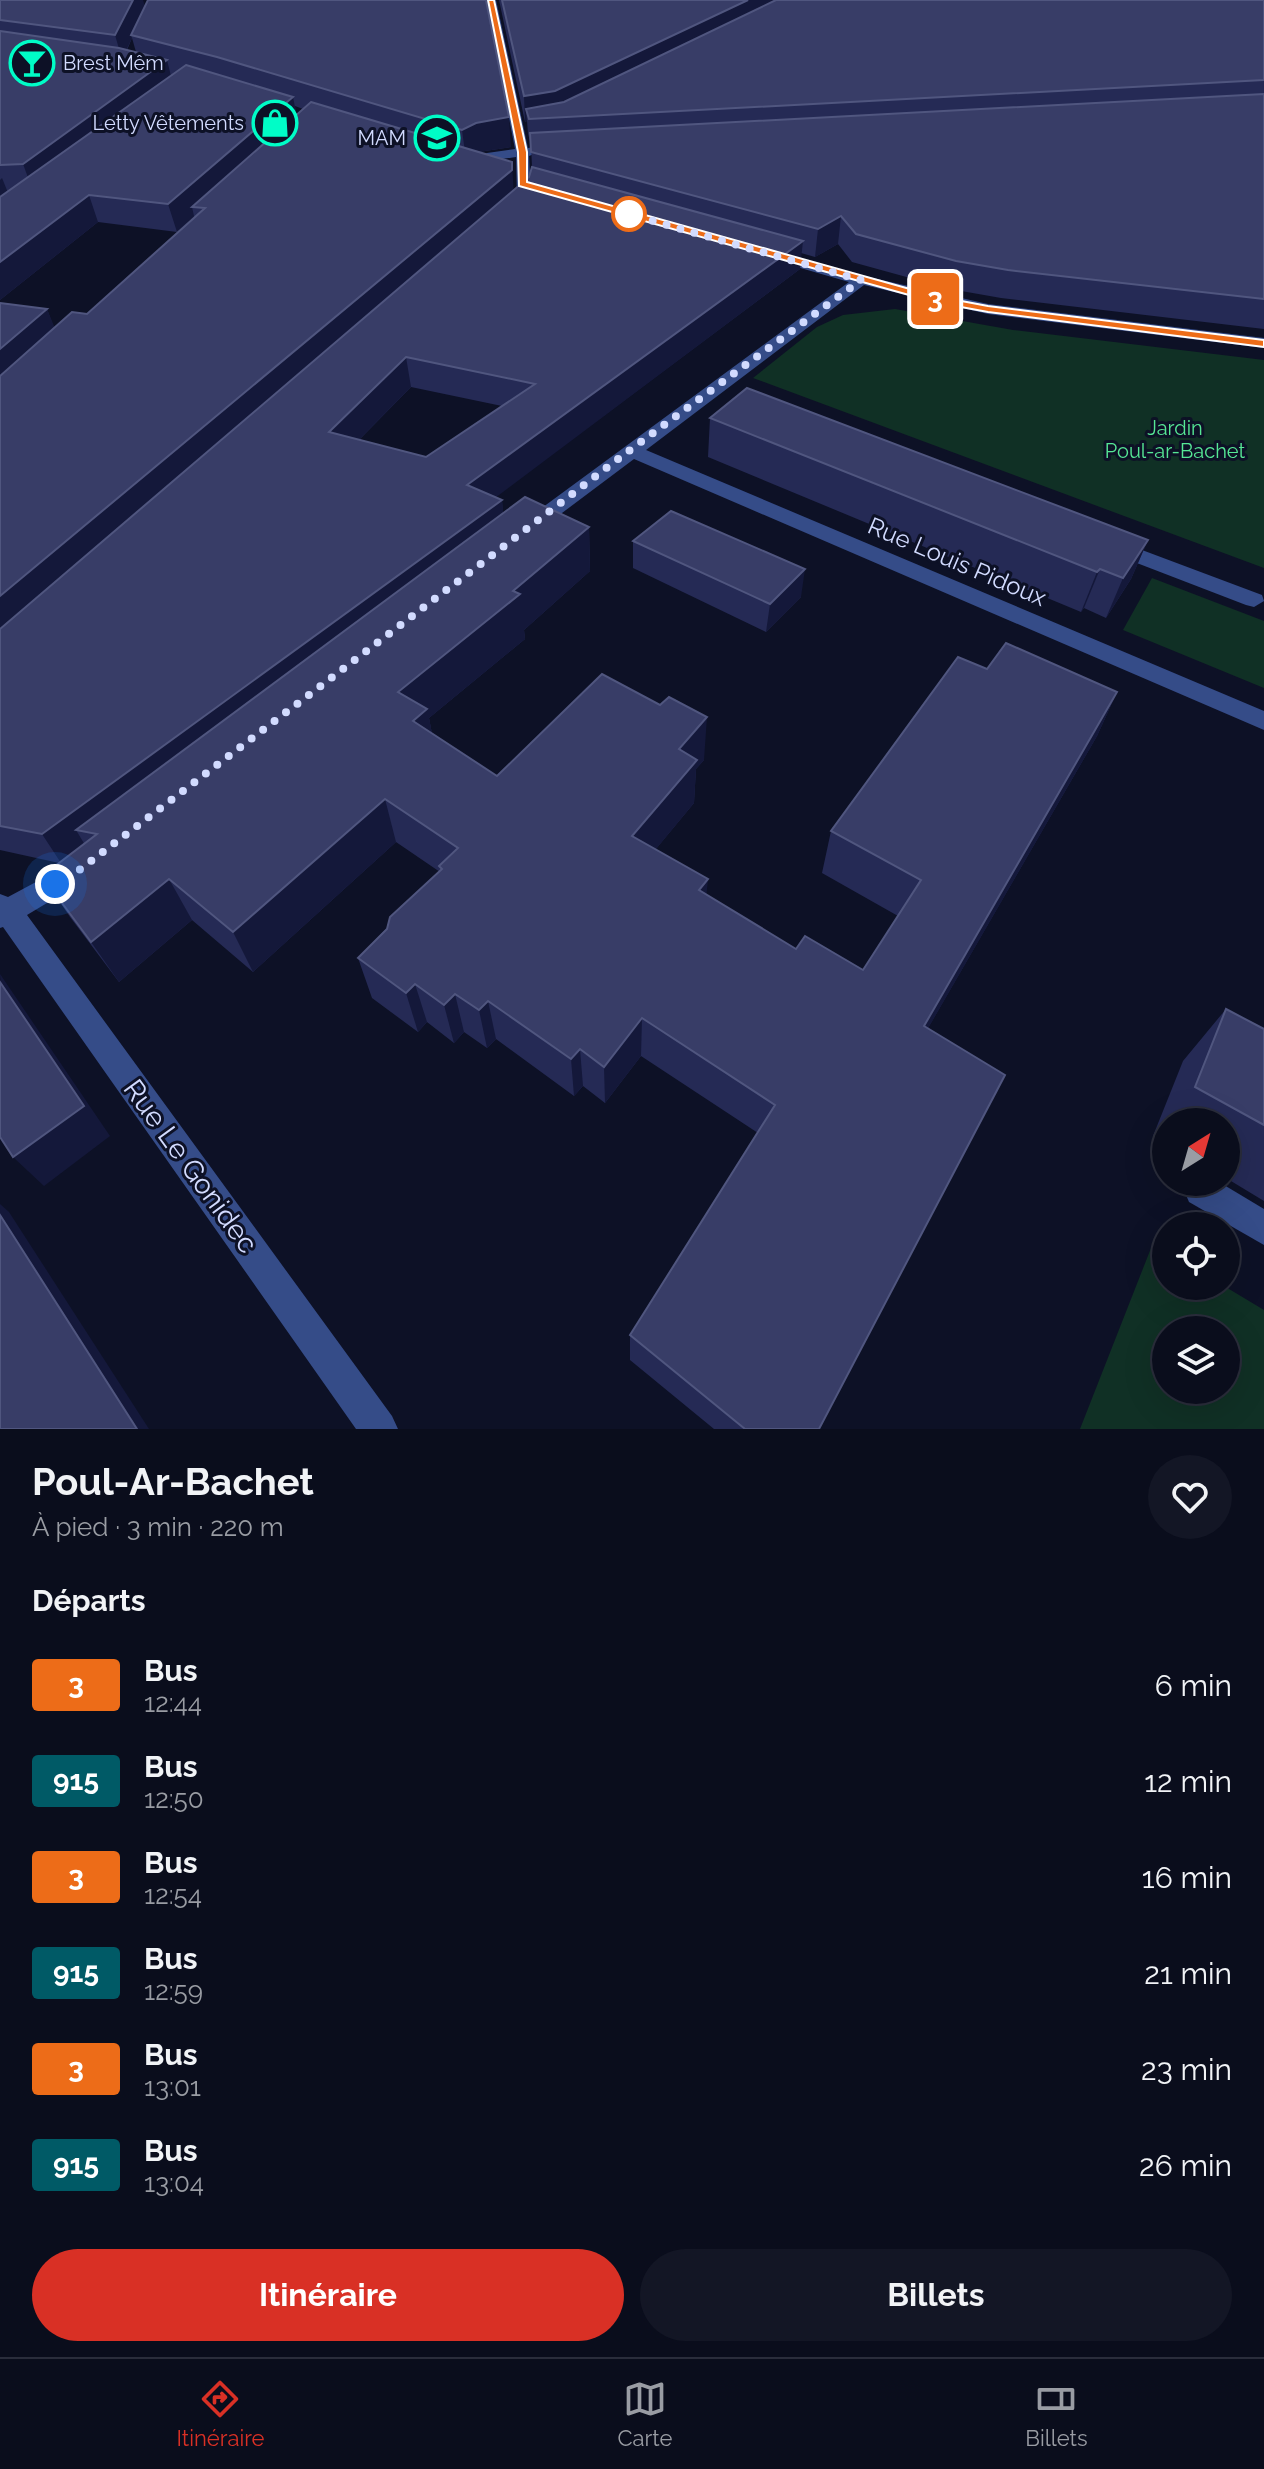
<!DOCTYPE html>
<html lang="fr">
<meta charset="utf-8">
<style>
:root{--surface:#0a0d1c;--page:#131625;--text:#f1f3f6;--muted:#999ca3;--line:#2a2d3b;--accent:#d93025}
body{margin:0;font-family:Raleway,sans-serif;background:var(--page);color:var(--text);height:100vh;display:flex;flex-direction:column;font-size:30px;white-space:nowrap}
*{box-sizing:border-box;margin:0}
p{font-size:26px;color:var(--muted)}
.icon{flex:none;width:44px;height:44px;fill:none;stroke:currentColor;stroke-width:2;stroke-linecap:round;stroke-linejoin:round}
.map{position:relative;height:1429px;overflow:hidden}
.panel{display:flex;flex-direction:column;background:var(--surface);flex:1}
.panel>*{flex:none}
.badge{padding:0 16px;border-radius:6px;font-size:28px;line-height:52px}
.needle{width:52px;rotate:37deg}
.buttons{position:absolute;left:1152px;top:1108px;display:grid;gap:16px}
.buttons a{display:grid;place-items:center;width:88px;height:88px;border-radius:50%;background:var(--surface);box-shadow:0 8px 32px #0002,0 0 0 2px var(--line);font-size:40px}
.you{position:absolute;width:40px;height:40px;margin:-20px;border:6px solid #fff;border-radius:50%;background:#1a73e8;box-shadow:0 0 0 12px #1a73e833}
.map>.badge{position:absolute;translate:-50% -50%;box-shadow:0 0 0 4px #fff}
h2{padding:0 32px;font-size:30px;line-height:72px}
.round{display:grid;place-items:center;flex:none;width:84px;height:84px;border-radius:42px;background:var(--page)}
.headline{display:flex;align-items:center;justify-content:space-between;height:136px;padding:0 32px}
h1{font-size:38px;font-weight:700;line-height:60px}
.cta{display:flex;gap:16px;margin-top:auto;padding:16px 32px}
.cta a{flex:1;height:92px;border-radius:48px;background:var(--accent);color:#fff;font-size:32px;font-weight:700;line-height:92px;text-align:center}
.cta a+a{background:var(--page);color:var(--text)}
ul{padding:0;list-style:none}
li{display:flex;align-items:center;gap:24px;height:96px;padding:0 32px}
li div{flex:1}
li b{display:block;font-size:30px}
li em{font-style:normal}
li .badge{min-width:88px;font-weight:700;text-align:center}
.menu{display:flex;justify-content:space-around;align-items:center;height:112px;border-top:2px solid var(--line);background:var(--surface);font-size:22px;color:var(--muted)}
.menu a{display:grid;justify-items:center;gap:4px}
.menu .current{color:var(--accent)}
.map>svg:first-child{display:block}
.green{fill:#103025;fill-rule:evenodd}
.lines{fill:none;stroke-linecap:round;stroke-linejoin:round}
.minor{fill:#354c88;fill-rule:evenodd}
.wall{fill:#252a55;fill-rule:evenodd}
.shaded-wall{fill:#14183a}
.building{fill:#383d67;stroke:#50567f;stroke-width:2;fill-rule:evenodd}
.line{fill:#ed6c18;stroke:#fff;stroke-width:2}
.walk{stroke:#d2dbff;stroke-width:8;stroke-dasharray:0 14.4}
.stop-dot{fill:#fff;stroke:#ed6c18;stroke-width:4}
.labels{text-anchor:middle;stroke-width:6;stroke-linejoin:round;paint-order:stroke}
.far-poi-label{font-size:20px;fill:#d2dbff;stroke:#0d1126;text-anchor:end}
.far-park-label{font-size:20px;fill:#56e795;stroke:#0d1126}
.street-label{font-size:24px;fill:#d2dbff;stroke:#0d1126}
.near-street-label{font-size:28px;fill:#d2dbff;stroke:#0d1126}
</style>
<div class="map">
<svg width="1264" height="1429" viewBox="0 0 1264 1429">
<rect width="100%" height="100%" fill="#0d1126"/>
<!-- green -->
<g class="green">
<path d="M 895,309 L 1013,330 L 1264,360 L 1264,568 L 753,378 L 817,327 L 843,315 Z"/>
<path d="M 1152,578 L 1264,621 L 1264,688 L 1123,630 Z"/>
<path d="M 1153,1243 L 1166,1250 L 1166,1286 L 1224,1286 L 1264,1310 L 1264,1429 L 1080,1429 ZM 1166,1330 L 1226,1330 L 1226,1390 L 1166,1390 Z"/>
</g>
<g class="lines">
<!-- minor -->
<g class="minor">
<path d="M 486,0 L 496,0 L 528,148 L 535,147 L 542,151 L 529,156 L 531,199 L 513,212 L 506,208 L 517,198 L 516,157 L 495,160 L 467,172 L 460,168 L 487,153 L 515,149 Z"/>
<path d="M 771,250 L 864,276 L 988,304 L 1264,338 L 1264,348 L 988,314 L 864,285 L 646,450 L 1264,711 L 1264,730 L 634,459 L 534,534 L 520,534 L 517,529 L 520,524 L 849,282 L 766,258 L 763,255 Z"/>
<path d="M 1110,538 L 1262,595 L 1264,601 L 1254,607 L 1246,605 L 1103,550 L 1100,545 Z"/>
<path d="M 77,860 L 87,863 L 90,871 L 87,879 L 27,915 L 392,1416 L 398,1429 L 356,1429 L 3,927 L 0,928 L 0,894 L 8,897 Z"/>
<path d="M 1188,1182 L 1219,1182 L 1264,1209 L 1264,1245 L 1189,1202 L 1184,1190 Z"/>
</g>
</g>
<!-- wall -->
<g class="wall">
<path d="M 0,0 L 145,7 L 511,147 L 479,152 L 514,190 L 529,177 L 532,167 L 531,145 L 528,134 L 527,121 L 525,122 L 499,0 L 1264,0 L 1264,329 L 1001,298 L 950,289 L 852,262 L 838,244 L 815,257 L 801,253 L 800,269 L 495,497 L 502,500 L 503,514 L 589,527 L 590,571 L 524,630 L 525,639 L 429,718 L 432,734 L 497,776 L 704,760 L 696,769 L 694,803 L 655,850 L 706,895 L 796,949 L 863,970 L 898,916 L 822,873 L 831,831 L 987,669 L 1117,692 L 1097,736 L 928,1028 L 819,1429 L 714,1429 L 630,1360 L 630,1335 L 758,1133 L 641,1056 L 605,1103 L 583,1086 L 574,1096 L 496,1039 L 487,1048 L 464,1032 L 454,1043 L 427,1022 L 418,1032 L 372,998 L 358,958 L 440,872 L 396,842 L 253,972 L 192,920 L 119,982 L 70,917 L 42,876 L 59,863 L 0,850 L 0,303 L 47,309 L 54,328 L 87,314 L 195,217 L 194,216 L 177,232 L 98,222 L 0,300 ZM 132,38 L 136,52 L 127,50 ZM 295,106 L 303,109 L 296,115 ZM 411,387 L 502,406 L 426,457 L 359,440 Z"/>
<path d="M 710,418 L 1148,540 L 1131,579 L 1106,618 L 1084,608 L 1081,612 L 708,457 Z"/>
<path d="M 633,541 L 801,597 L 766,632 L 633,568 Z"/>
<path d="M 1226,1009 L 1264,1029 L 1264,1201 L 1226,1178 L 1226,1122 L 1166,1122 L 1166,1143 L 1153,1136 L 1183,1061 Z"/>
</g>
<!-- shaded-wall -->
<g class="shaded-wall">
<path d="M 133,0 L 143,0 L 146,10 L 131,35 L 132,38 L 122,59 L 115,35 Z"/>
<path d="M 748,0 L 792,0 L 556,116 L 526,109 L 527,121 L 525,122 L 524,96 Z"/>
<path d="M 167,60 L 173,84 L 33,191 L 23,164 Z"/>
<path d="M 293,97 L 298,122 L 192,207 L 194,216 L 177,232 L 168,204 Z"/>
<path d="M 509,117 L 511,147 L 478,152 L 466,160 L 462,130 L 476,123 Z"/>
<path d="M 512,162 L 514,197 L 0,641 L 0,596 Z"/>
<path d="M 2,178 L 13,205 L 0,216 L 0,180 Z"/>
<path d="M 89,195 L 98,222 L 0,300 L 0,262 Z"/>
<path d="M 841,216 L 838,244 L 815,257 L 818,229 Z"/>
<path d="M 803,241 L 800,269 L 471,516 L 467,485 Z"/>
<path d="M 47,309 L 59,338 L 0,391 L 0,349 Z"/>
<path d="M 406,357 L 411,387 L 337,462 L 329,432 Z"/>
<path d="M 502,500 L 505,531 L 76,830 L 85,845 L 61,863 L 42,834 Z"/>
<path d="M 589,527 L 590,571 L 524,630 L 525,639 L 429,718 L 436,753 L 408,736 L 398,692 L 513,591 Z"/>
<path d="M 1148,540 L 1131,579 L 1106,618 L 1123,578 Z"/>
<path d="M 805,569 L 801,597 L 766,632 L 770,604 Z"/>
<path d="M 1100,569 L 1084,608 L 1081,612 L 1097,572 Z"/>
<path d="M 1117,692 L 1097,736 L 908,1063 L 924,1026 Z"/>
<path d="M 707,717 L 704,760 L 696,769 L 694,803 L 632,878 L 632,836 L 679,749 Z"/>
<path d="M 385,799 L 396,842 L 253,972 L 233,932 Z"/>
<path d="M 169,879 L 192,920 L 119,982 L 91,942 Z"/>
<path d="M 708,879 L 704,920 L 699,890 Z"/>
<path d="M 0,974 L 110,1136 L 44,1186 L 13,1157 Z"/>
<path d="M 415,984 L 427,1022 L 418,1032 L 406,993 Z"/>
<path d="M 455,994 L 464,1032 L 454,1043 L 444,1005 Z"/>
<path d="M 488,1001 L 496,1039 L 487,1048 L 479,1010 Z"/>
<path d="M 642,1018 L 641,1056 L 605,1103 L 604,1067 Z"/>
<path d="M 580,1049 L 583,1086 L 574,1096 L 571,1059 Z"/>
<path d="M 0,1204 L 9,1212 L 149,1429 L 137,1429 L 0,1215 Z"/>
</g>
<!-- building -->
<g class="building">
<path d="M 0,0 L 133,0 L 115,35 L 0,20 Z"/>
<path d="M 148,0 L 486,0 L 509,117 L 476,123 L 462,130 L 217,57 L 131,35 Z"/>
<path d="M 502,0 L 748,0 L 555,91 L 524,96 Z"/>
<path d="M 776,0 L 1264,0 L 1264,80 L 529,119 L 526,109 L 564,102 Z"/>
<path d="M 0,31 L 119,48 L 167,60 L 23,164 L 0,165 Z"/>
<path d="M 186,65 L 293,97 L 168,204 L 89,195 L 0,262 L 0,197 Z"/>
<path d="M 1264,94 L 1264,299 L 1008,270 L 956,261 L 856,234 L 841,216 L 818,229 L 531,152 L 530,133 Z"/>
<path d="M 311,102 L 512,162 L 512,170 L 0,596 L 0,376 L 72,312 L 87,314 L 205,208 L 192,207 Z"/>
<path d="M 532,167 L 803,241 L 467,485 L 502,500 L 42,834 L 0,826 L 0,629 L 529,177 ZM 406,357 L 535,384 L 426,457 L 329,432 Z"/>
<path d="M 0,303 L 47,309 L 0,349 Z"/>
<path d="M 747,388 L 1148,540 L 1123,578 L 1100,569 L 1097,572 L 710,418 Z"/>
<path d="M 525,497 L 589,527 L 513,591 L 520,594 L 398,692 L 427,709 L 413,721 L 497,776 L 602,674 L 660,705 L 669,697 L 707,717 L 679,749 L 697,760 L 632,836 L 708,879 L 699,890 L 796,949 L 805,936 L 863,970 L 921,880 L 831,831 L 958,657 L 987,669 L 1006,643 L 1117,692 L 924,1026 L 1005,1075 L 819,1429 L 745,1429 L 630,1335 L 775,1105 L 642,1018 L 604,1067 L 580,1049 L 571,1059 L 488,1001 L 479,1010 L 455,994 L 444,1005 L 415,984 L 406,993 L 358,958 L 387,929 L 390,917 L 442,869 L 439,866 L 458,848 L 385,799 L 233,932 L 169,879 L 91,942 L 42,876 L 97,834 L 76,830 Z"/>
<path d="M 671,511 L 805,569 L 770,604 L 633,541 Z"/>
<path d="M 0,982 L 84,1106 L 13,1157 L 0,1137 Z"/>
<path d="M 1226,1009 L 1264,1029 L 1264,1125 L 1195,1087 Z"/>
<path d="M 0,1215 L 137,1429 L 0,1429 Z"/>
</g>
<!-- line -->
<path class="line" d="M 488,0 L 494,0 L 527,152 L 527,182 L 935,296 L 988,306 L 1264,340 L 1264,347 L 988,312 L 934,302 L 519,186 L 518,152 Z"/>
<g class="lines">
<!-- walk -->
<path class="walk" d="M 55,884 L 78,871 L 630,450 L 861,280 L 618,211 L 629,214"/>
</g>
<!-- icons -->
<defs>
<g id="bar-ring" transform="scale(2.3)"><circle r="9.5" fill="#0d1126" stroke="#00fdc7" stroke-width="1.5"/><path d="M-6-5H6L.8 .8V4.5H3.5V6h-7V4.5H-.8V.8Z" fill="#00fdc7"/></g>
<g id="shop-ring" transform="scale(2.3)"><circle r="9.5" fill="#0d1126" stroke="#00fdc7" stroke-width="1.5"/><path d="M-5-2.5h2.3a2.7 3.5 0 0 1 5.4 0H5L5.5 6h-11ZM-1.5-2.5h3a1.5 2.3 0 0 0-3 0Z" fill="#00fdc7"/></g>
<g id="school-ring" transform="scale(2.3)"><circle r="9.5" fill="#0d1126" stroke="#00fdc7" stroke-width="1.5"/><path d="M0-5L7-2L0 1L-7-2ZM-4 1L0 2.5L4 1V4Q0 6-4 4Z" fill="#00fdc7"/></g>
</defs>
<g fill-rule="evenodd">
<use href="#bar-ring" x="32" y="63"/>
<use href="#shop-ring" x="275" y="123"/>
<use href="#school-ring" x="437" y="138"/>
</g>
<!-- markers -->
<circle class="stop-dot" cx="629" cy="214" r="16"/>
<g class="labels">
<!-- far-poi labels -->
<g class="far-poi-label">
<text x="63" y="70" text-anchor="start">Brest Mêm</text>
<text x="244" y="130">Letty Vêtements</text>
<text x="406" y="145">MAM</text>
</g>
<!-- far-park labels -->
<g class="far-park-label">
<text x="1175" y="435">Jardin<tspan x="1175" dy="23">Poul-ar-Bachet</tspan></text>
</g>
<!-- street labels -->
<g class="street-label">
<text transform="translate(957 562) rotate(23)" y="8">Rue Louis Pidoux</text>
</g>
<!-- near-street labels -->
<g class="near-street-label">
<text transform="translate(191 1166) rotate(54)" y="10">Rue Le Gonidec</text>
</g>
</g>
</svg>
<div class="buttons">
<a><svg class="needle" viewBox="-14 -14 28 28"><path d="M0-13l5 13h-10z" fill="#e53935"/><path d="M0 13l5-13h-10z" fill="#999ca3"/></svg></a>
<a><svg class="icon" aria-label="locate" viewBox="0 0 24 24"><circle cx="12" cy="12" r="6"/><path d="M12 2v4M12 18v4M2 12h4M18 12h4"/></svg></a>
<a><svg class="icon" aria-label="layers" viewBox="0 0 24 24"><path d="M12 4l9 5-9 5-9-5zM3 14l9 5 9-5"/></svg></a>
</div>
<div class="you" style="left:55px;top:884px"></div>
<b class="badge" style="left:935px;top:299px;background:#ed6c18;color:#fff">3</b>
</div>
<section class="panel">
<div class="headline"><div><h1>Poul-Ar-Bachet</h1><p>À pied · 3 min · 220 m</p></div><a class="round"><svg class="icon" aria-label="heart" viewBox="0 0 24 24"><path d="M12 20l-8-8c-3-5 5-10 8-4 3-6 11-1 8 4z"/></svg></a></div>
<h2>Départs</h2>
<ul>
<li><span class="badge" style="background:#ed6c18;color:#fff">3</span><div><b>Bus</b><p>12:44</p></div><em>6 min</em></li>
<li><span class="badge" style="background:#005a66;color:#fff">915</span><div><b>Bus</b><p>12:50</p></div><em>12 min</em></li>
<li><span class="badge" style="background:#ed6c18;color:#fff">3</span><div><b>Bus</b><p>12:54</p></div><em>16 min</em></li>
<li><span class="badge" style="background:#005a66;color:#fff">915</span><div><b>Bus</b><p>12:59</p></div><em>21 min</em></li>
<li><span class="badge" style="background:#ed6c18;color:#fff">3</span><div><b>Bus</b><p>13:01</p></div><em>23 min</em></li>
<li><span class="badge" style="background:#005a66;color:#fff">915</span><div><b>Bus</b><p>13:04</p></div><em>26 min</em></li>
</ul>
<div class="cta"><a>Itinéraire</a><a>Billets</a></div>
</section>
<nav class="menu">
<a class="current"><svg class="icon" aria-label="directions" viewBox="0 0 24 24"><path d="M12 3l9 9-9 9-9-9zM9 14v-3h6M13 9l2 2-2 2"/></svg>Itinéraire</a>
<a><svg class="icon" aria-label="map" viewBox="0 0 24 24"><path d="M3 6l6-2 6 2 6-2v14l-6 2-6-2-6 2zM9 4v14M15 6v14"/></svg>Carte</a>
<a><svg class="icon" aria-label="tickets" viewBox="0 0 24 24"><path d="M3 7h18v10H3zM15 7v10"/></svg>Billets</a>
</nav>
